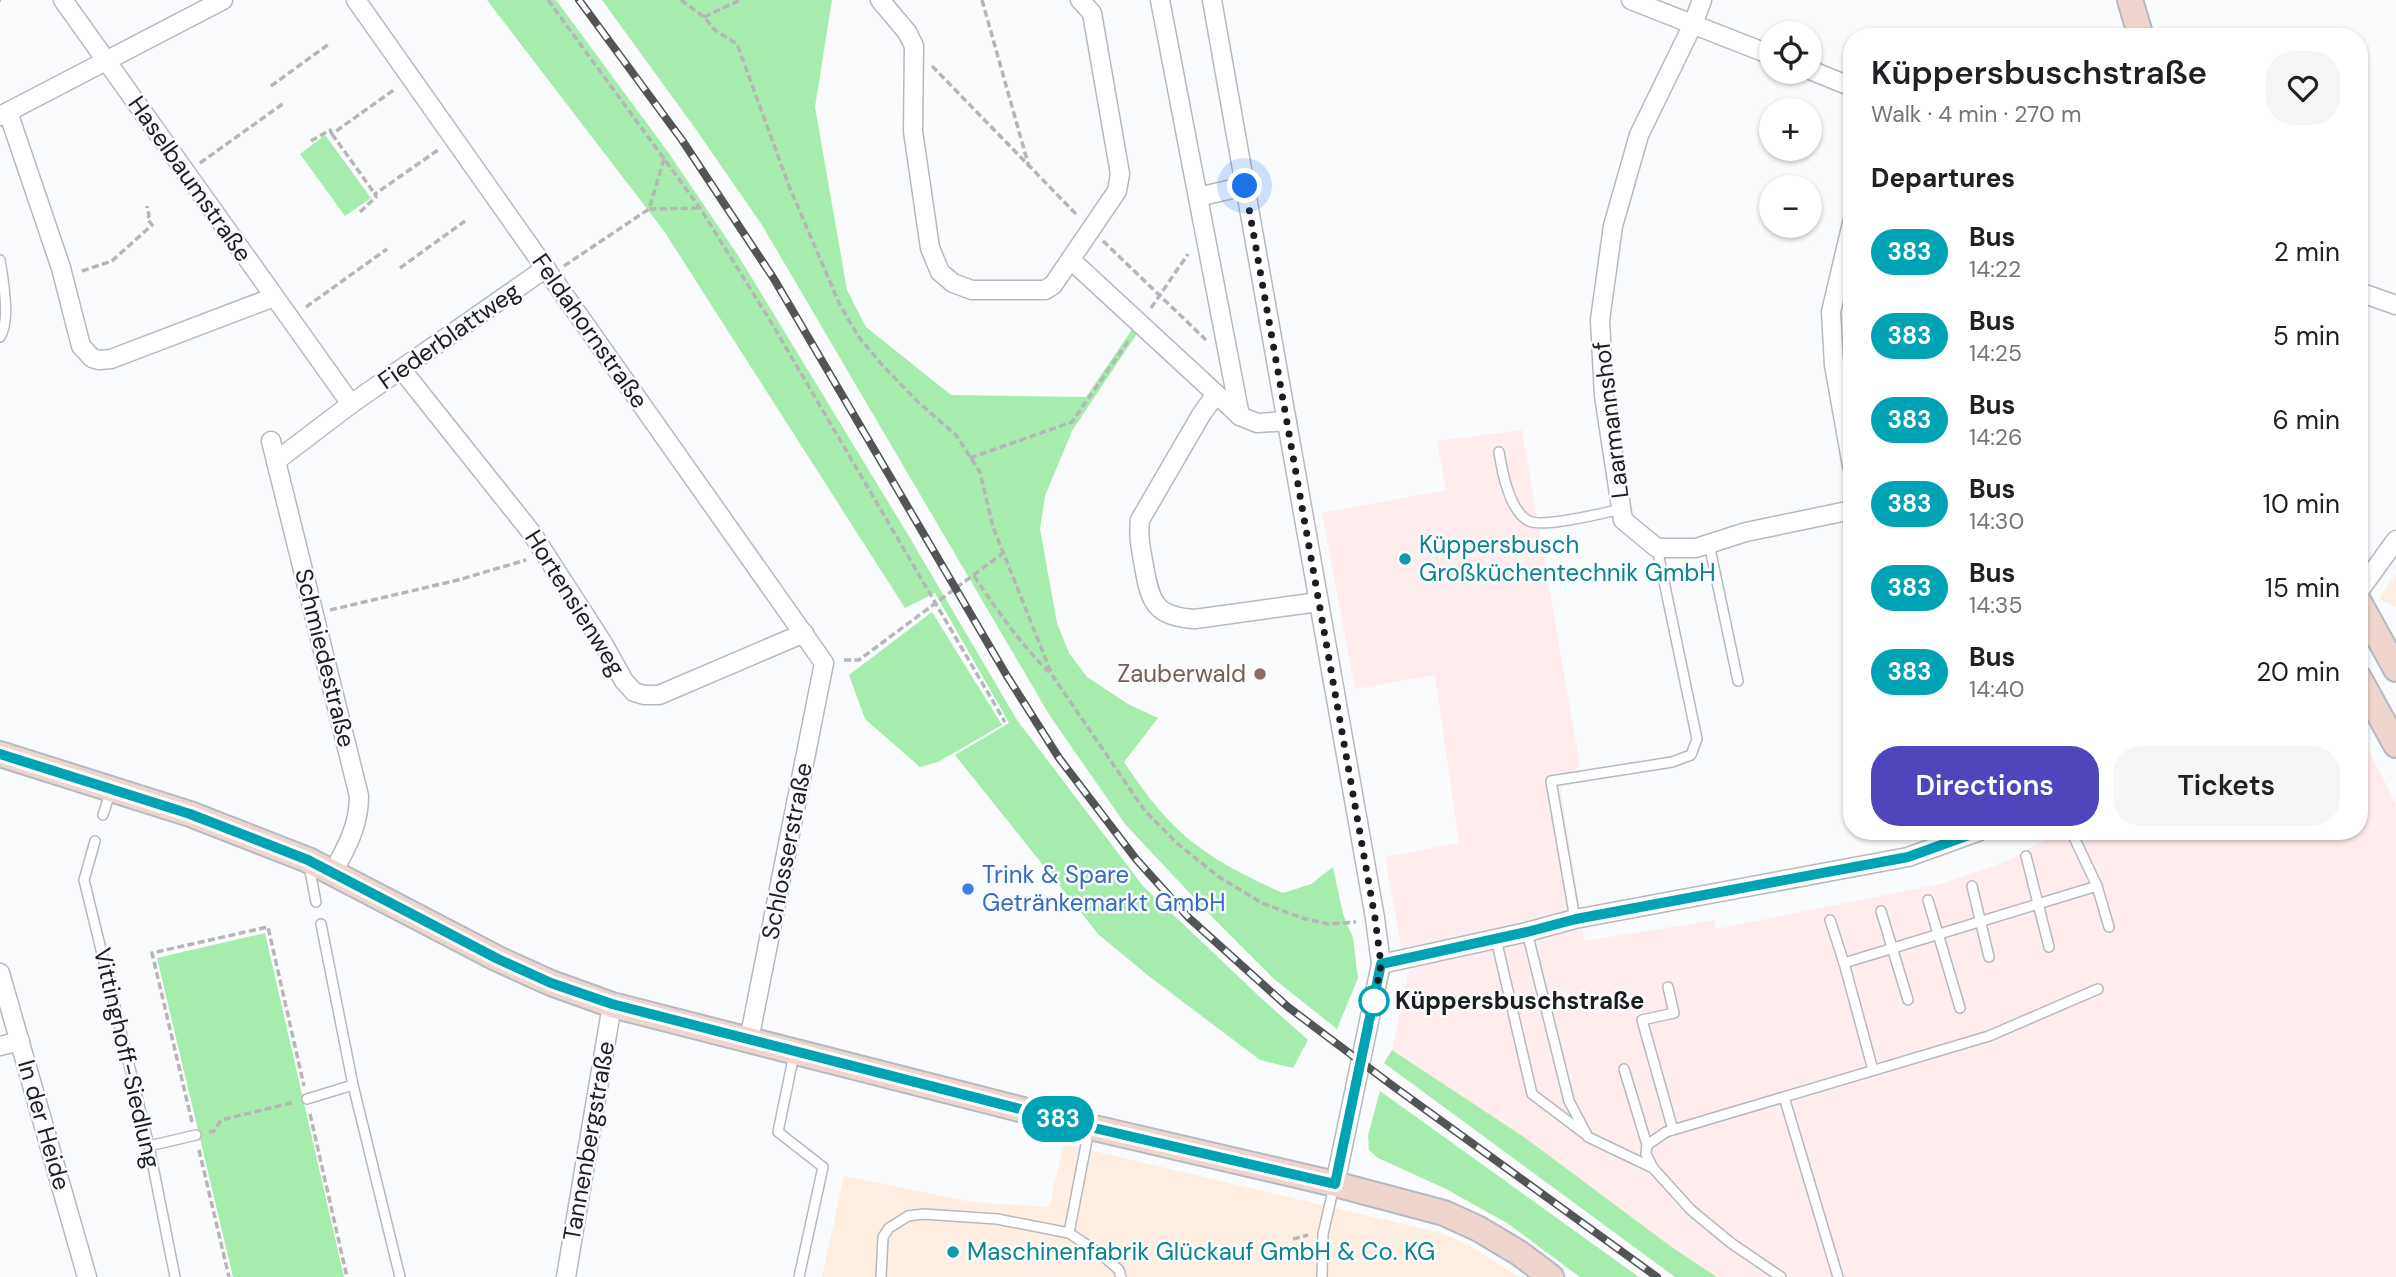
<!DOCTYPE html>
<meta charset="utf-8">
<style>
:root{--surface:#fff;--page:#f6f6f6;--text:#202124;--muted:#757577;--accent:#4f45bc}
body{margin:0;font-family:"DM Sans",sans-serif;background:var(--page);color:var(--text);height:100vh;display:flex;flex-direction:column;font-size:26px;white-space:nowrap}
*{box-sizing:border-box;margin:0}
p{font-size:23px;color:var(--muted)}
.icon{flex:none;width:38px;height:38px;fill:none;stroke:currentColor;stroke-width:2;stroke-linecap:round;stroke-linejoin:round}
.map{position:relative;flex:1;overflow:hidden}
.drawer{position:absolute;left:1843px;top:28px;width:525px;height:812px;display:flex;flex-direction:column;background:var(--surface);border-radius:28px;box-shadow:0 2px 5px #0004}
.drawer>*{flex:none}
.badge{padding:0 14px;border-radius:23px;font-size:24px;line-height:46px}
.fabs{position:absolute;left:1759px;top:21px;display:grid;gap:14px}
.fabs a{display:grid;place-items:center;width:63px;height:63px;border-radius:50%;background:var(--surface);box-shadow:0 2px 5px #0004;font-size:35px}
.you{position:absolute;width:35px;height:35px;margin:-18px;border:5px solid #fff;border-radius:50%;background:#1a73e8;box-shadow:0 0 0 10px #1a73e833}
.map>.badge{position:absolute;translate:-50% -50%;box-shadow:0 0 0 4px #fff}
h2{padding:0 28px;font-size:26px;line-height:63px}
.round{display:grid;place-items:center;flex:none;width:74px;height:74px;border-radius:28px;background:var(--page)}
.headline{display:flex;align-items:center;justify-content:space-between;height:119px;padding:0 28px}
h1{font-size:33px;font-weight:600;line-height:52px}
.button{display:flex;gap:14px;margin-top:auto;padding:14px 28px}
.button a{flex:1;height:80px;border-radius:28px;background:var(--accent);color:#fff;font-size:28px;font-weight:600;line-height:80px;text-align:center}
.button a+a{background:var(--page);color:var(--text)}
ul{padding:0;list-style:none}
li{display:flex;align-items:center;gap:21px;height:84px;padding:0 28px}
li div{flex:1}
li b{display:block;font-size:26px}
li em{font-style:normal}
li .badge{min-width:77px;font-weight:700;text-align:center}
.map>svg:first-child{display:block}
.commercial{fill:#feeee2}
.industrial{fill:#feedec}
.green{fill:#a6edad}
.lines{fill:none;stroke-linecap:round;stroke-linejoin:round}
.lane-casing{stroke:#b5b9c2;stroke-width:12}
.street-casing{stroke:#b5b9c2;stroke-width:21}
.secondary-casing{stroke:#b5b9c2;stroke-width:28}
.path{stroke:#b4b6b8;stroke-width:3.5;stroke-dasharray:7 3.5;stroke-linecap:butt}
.lane{stroke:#fff;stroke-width:9}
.street{stroke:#fff;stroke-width:18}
.secondary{stroke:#eed6ce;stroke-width:24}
.rail-casing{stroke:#525456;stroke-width:8}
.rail{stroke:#fafbfd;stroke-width:5;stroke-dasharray:16;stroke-linecap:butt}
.line-casing{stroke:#fff;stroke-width:16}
.line{stroke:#00a3b4;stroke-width:10}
.walk{stroke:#1b1d20;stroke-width:7;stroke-dasharray:0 12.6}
.culture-dot{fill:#0f9aa8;stroke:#fafbfd;stroke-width:2.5}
.education-dot{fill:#8d6e63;stroke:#fafbfd;stroke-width:2.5}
.shop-dot{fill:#3f7fe0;stroke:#fafbfd;stroke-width:2.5}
.stop-dot{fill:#fff;stroke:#00a3b4;stroke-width:3.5}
.labels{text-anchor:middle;stroke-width:5;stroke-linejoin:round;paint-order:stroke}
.street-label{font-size:24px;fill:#1b1d20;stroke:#fafbfd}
.culture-label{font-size:24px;fill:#0d838f;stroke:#fafbfd;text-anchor:start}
.education-label{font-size:24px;fill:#785e54;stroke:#fafbfd;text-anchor:end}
.shop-label{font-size:24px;fill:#366cbe;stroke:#fafbfd;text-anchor:start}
.stop-label{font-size:24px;font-weight:bold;fill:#1b1d20;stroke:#fafbfd;text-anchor:start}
</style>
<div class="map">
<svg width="2396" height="1277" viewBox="0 0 2396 1277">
<rect width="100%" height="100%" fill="#fafbfd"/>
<!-- commercial -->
<g class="commercial">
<path d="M 2396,574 L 2396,607 L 2379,599 Z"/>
<path d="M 1064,1144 L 1441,1233 L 1469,1245 L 1519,1277 L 822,1277 L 844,1176 L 972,1202 L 1049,1207 Z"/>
</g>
<!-- industrial -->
<path class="industrial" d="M 1522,430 L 1580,766 L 1560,783 L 1585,941 L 1714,920 L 1716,929 L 1941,884 L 2010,860 L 2060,831 L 2359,831 L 2359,731 L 2396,804 L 2396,1277 L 1717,1277 L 1673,1248 L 1524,1137 L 1392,1050 L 1409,970 L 1401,946 L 1385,857 L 1459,843 L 1435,675 L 1355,689 L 1322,513 L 1446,490 L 1437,441 Z"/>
<!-- green -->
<g class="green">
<path d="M 487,0 L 556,0 L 668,152 L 739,257 L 907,533 L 1017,720 L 1143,886 L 1261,998 L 1308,1040 L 1293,1068 L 1260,1060 L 1150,977 L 1099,935 L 955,755 L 1009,723 L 935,593 L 905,608 L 664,231 Z"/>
<path d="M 602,0 L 832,0 L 815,107 L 847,290 L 866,327 L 951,395 L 1086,397 L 1133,328 L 1138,332 L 1072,431 L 1045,496 L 1040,529 L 1057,623 L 1069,653 L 1087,677 L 1128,704 L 1158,718 L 1124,762 C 1141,788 1162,816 1186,837 C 1215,861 1249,878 1283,893 L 1311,884 L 1333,867 L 1343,914 L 1353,938 L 1358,978 L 1337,1029 L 1274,979 L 1212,917 L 1125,824 L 1050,716 L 762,225 L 697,131 Z"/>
<path d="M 325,135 L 371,198 L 345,216 L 300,154 Z"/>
<path d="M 932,612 L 1002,725 L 938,762 L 920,767 L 865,719 L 849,675 Z"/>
<path d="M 265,933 L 344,1277 L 233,1277 L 157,958 Z"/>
<path d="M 1392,1050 L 1524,1137 L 1673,1248 L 1717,1277 L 1675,1277 L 1384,1063 Z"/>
<path d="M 1380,1091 L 1639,1277 L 1580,1277 L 1507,1223 L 1444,1188 L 1378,1158 L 1369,1150 L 1368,1136 Z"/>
</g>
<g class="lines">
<!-- lane casing -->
<g class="lane-casing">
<g id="lane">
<path d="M 0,260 C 3,279 11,321 0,337"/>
<path d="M 1499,452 C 1502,471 1509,511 1529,521 C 1542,528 1604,513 1622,509"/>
<path d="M 1709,544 L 1738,681"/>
<path d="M 103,815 L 111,790"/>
<path d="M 2071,831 L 2097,886"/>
<path d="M 95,841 L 84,880 L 149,1146 L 175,1277"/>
<path d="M 2026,856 L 2049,947"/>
<path d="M 309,866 L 316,902"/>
<path d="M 1972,886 L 1989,957"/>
<path d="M 1928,900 L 1960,1008"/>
<path d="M 1881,911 L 1908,1000"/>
<path d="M 1575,919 L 1551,781 L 1672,762 L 1691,755 L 1697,739 L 1657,548"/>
<path d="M 1830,920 L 1844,963"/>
<path d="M 321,924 L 353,1085 L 400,1277"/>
<path d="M 1527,932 L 1569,1101 L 1588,1137 L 1653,1168 L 1691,1210 L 1731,1243 L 1781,1277"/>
<path d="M 1496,939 L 1532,1094 L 1585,1134"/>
<path d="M 1668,987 L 1674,1013 L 1642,1020 L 1673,1130"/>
<path d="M 794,1054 L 778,1132 L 823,1167 L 799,1277"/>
<path d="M 1624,1069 L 1647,1145"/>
<path d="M 1873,1070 L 1844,963 L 2097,886 L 2109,927"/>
<path d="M 1784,1097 L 1838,1277"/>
<path d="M 307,1099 L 353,1085"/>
<path d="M 149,1146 L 196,1135"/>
<path d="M 1653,1168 L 1646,1154 L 1647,1145 L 1666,1132 L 1989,1036 L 2098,989"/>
<path d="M 1069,1233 L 1089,1129"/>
<path d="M 881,1277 L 883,1237 L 889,1228 L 908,1216 L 923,1214 L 997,1219 L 1069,1233 L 1102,1255 L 1119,1270 L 1121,1277"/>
<path d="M 1322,1277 L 1323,1234 L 1334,1186"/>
</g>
</g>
<!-- street casing -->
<g class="street-casing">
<g id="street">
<path d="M 63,0 L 351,404 L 276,461"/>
<path d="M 356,0 L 824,663 L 749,1040"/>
<path d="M 880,0 L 907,32 L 914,46 L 913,131 L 930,248 L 940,272 L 953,283 L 972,290 L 1045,290 L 1053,285 L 1117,191 L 1120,174 L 1092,13 L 1080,0"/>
<path d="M 1160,0 L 1240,416"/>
<path d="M 1212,0 L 1375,918 L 1381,964 L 1335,1184"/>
<path d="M 1631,0 L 1771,55"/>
<path d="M 1702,0 L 1693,24 L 1639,135 L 1613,226 L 1600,320 L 1604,396 L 1623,520 L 1657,548 L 1696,548 L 1746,532 L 1852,510"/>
<path d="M 1810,70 L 1852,87"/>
<path d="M 8,112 L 61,268 L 81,346 L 92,358 L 99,360 L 111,359 L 274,297"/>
<path d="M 0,116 L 223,0"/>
<path d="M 1198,197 L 1245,186"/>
<path d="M 1852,223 L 1831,312 L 1834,365 L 1852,466"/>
<path d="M 1071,260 L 1240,416 L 1257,423 L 1287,421"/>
<path d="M 2359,292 L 2396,305"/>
<path d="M 402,370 L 531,532 L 604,645 L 624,681 L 634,692 L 644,695 L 659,695 L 804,633"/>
<path d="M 1216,394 L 1201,415 L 1140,520 C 1138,536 1141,550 1144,566 C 1150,602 1155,617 1195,619 L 1318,602"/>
<path d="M 351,404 L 546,268"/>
<path d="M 271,441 L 359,796 C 359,825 347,847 333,872"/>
<path d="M 2359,591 L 2396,540"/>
<path d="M 1381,964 L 1527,932 L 1575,919 L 1908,857 L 1980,831"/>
<path d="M 0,973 L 87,1277"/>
<path d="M 0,1046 L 20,1041"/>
<path d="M 566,1277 L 612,1005"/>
</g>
</g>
<!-- secondary casing -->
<g class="secondary-casing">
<g id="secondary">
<path d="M 2130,0 L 2141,37"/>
<path d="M 2359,602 L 2396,669"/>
<path d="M 2359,678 L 2396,745"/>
<path d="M 0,754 L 190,814 L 308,860 L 498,959 L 551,983 L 612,1005 L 1090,1127 L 1335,1184 L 1444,1213 L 1479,1229 L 1519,1253 L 1551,1277"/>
</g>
</g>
<!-- path -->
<g class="path">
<path d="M 0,0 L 1,0"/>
<path d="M 548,0 L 700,208 L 771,322 L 1005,722"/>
<path d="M 681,0 L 704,17 L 715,30 L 737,44 L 789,186 L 839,303 L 858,336 L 883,366 L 918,402 L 956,435 L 980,472 L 993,527 L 1052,675 L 1145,811 L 1178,844 L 1219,877 L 1262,903 L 1302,918 L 1329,924 L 1356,922"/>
<path d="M 982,0 L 1029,167"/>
<path d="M 704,17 L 740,0"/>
<path d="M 932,66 L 1078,216"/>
<path d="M 271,86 L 329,44"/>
<path d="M 332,134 L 375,194"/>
<path d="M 311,141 L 330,130 L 332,134 L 395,89"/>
<path d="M 664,159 L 649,209 L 700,208"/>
<path d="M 200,163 L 284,103"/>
<path d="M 360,212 L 376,197 L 375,194 L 438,150"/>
<path d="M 1103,241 L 1206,340"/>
<path d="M 564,266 L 649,209"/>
<path d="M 400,268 L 465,221"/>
<path d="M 82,271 L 112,261 L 152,225 L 147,218 L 149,216 L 147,206"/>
<path d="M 306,307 L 387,249"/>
<path d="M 1151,308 L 1188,254"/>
<path d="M 970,458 L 1072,422 L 1129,340"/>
<path d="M 974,576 C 998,611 1020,644 1050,673"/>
<path d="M 330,610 L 458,580 L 526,560"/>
<path d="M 844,660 L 859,660 L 1003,553"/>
<path d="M 310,1114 L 347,1277"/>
<path d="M 192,1122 L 152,953 L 268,927 L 304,1086"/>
<path d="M 209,1132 L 214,1131 L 221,1120 L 295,1102"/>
<path d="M 199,1150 L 229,1277"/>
<path d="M 1293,1239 L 1308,1235"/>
</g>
<!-- lane -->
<use href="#lane" class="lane"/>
<!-- street -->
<use href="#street" class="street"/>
<!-- secondary -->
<use href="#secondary" class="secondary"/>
<!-- rail casing -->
<g class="rail-casing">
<path id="rail" d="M 579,0 L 682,140 L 774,279 L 1007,676 L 1059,758 L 1136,859 L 1189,918 L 1288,1007 L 1393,1086 L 1657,1277"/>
</g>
<!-- rail -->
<use href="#rail" class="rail"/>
</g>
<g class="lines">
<!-- line casing -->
<g class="line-casing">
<path id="line" d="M 0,754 L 190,814 L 308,860 L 498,959 L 551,983 L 612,1004 L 1090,1127 L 1335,1184 L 1381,964 L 1527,932 L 1576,919 L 1908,857 L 1980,831"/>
</g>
<!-- line -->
<use href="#line" class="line"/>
<!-- walk -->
<path class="walk" d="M 1245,186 L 1375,918 L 1381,964 L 1373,1007 L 1374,1001"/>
</g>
<!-- markers -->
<g class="culture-dot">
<circle cx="1405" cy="559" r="7"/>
<circle cx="953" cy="1252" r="7"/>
</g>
<circle class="education-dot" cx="1260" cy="674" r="7"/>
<circle class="shop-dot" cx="968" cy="889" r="7"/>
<circle class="stop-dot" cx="1374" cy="1001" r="14"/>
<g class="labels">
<!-- street labels -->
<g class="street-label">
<text transform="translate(190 179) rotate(55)" y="8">Haselbaumstraße</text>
<text transform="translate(590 331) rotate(55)" y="8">Feldahornstraße</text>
<text transform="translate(449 336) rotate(-35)" y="8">Fiederblattweg</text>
<text transform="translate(1611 420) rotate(-97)" y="8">Laarmannshof</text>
<text transform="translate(575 603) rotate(58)" y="8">Hortensienweg</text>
<text transform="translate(325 658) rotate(76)" y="8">Schmiedestraße</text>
<text transform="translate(787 851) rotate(-79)" y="8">Schlosserstraße</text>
<text transform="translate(127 1058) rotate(77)" y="8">Vittinghoff-Siedlung</text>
<text transform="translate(44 1125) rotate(74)" y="8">In der Heide</text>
<text transform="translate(589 1141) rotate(-80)" y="8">Tannenbergstraße</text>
</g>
<!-- culture labels -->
<g class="culture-label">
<text x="1419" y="553">Küppersbusch<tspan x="1419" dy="28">Großküchentechnik GmbH</tspan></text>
<text x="967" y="1260">Maschinenfabrik Glückauf GmbH &amp; Co. KG</text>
</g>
<!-- education labels -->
<g class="education-label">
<text x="1246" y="682">Zauberwald</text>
</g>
<!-- shop labels -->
<g class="shop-label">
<text x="982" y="883">Trink &amp; Spare<tspan x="982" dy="28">Getränkemarkt GmbH</tspan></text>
</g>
<!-- stop labels -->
<g class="stop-label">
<text x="1395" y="1009">Küppersbuschstraße</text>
</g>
</g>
</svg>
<div class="fabs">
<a><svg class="icon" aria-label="locate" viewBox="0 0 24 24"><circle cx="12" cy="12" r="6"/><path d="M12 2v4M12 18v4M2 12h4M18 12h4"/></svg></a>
<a>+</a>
<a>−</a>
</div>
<div class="you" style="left:1245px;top:186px"></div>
<b class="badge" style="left:1058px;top:1119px;background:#00a3b4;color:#fff">383</b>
<section class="drawer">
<div class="headline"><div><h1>Küppersbuschstraße</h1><p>Walk · 4 min · 270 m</p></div><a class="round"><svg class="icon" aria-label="heart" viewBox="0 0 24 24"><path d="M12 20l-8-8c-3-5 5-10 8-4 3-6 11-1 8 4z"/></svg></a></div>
<h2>Departures</h2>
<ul>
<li><span class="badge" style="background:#00a3b4;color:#fff">383</span><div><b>Bus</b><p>14:22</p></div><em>2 min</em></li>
<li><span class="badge" style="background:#00a3b4;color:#fff">383</span><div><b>Bus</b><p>14:25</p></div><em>5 min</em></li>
<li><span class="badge" style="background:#00a3b4;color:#fff">383</span><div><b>Bus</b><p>14:26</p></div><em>6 min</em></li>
<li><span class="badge" style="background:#00a3b4;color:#fff">383</span><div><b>Bus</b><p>14:30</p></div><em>10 min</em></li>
<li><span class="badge" style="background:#00a3b4;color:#fff">383</span><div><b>Bus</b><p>14:35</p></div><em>15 min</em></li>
<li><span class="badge" style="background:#00a3b4;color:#fff">383</span><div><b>Bus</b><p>14:40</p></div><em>20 min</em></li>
</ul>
<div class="button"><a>Directions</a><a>Tickets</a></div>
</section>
</div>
